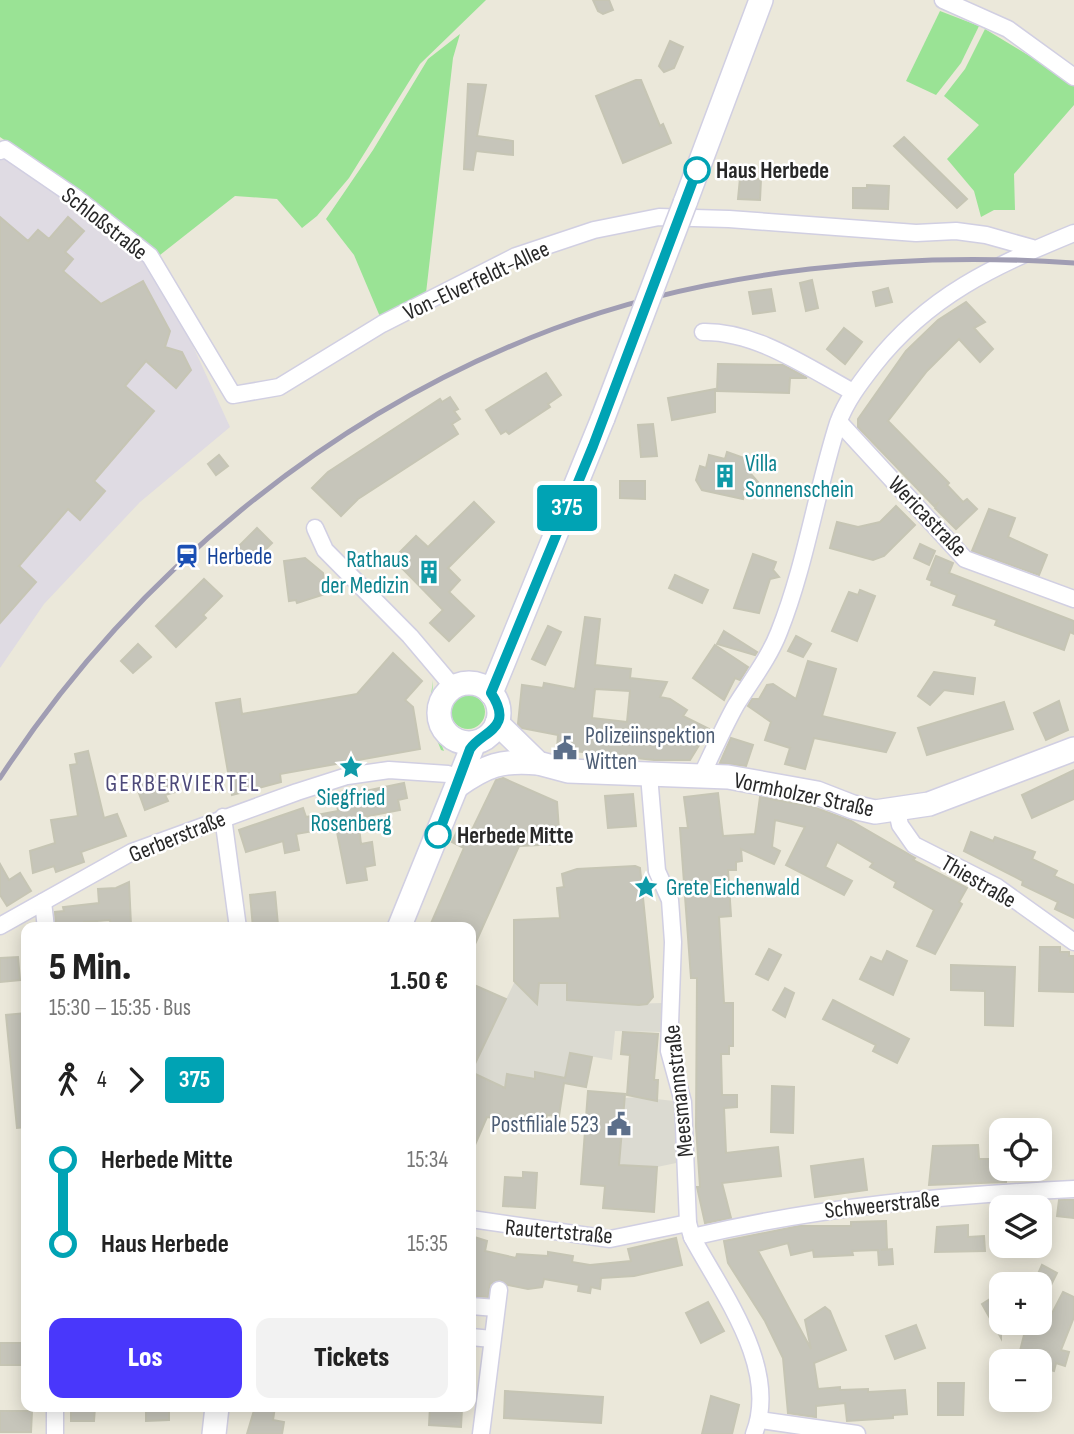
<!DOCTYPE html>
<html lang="de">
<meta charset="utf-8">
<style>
:root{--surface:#fff;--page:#f2f2f2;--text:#222;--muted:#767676;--accent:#4937fb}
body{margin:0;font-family:"Sofia Sans Condensed",sans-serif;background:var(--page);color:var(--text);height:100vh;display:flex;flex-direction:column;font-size:26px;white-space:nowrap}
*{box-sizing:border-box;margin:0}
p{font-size:23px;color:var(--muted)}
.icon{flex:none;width:38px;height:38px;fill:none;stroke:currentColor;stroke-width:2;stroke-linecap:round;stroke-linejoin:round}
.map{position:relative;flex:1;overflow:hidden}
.side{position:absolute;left:21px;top:922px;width:455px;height:490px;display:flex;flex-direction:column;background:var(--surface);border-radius:14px;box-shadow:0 4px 18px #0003}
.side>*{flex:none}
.badge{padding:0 14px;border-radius:5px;font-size:24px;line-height:46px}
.controls{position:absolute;left:989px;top:1118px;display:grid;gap:14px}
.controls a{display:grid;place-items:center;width:63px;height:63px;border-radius:14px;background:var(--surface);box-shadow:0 4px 18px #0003;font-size:35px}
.map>.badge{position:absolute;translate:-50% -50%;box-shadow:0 0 0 4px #fff}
.legs{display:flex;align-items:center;gap:10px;height:77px;padding:0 28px;font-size:23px}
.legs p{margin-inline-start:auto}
.summary{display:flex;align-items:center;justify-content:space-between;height:119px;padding:0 28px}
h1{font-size:38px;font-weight:800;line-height:52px}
.cta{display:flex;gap:14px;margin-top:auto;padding:14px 28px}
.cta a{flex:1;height:80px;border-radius:14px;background:var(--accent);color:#fff;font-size:28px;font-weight:800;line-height:80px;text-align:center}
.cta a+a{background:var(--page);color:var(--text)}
ul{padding:0 28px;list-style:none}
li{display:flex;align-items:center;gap:24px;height:84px;font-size:26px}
li i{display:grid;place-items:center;width:10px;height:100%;margin:0 9px;background:currentColor}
li i::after{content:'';width:18px;height:18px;margin:-9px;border:5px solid;border-radius:50%;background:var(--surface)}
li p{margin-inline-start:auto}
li:first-child i{background:linear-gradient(#0000 50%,currentColor 0)}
li:last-child i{background:linear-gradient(currentColor 50%,#0000 0)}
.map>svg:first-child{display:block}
.industrial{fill:#dfdbe3}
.green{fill:#9ae395}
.plaza{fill:#dbdad1}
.building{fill:#c6c5ba;stroke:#c6c5b4;stroke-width:2;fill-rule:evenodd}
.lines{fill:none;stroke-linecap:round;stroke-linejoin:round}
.minor-casing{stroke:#d1cfe2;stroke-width:19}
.secondary-casing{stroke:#d1cfe2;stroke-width:26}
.minor{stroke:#fff;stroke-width:16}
.secondary{stroke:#fff;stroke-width:23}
.rail{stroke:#a09db3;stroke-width:5}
.secondary-bridge-casing{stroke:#d1cfe2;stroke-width:26;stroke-linecap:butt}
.secondary-bridge{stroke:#fff;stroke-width:23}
.line-1-casing{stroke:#fff;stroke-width:16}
.line-1{stroke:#00a3b4;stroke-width:10}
.stop-1-dot{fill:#fff;stroke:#00a3b4;stroke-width:3.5}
.labels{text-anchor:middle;stroke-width:5;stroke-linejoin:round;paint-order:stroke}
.stop-label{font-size:23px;font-weight:bold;fill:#282828;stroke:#fff;text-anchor:start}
.street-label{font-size:23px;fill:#282828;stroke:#fff}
.culture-label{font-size:23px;fill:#0d838f;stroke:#fff;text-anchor:start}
.transit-label{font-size:23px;fill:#164399;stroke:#fff;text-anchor:start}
.service-label{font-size:23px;fill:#4e5e75;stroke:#fff;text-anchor:start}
.neighbourhood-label{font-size:24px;letter-spacing:2px;fill:#4d4979;stroke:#fff}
</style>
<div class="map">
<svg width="1074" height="1434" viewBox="0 0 1074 1434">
<rect width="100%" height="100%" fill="#ebe8da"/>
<!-- industrial -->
<path class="industrial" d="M 0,156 L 5,156 L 136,253 L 164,283 L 230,427 L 140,502 L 44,604 L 0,668 Z"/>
<!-- green -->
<g class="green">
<path d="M 0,0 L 486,0 L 420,64 L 349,178 L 317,216 L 302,228 L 277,199 L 235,196 L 160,255 L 77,190 L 0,137 Z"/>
<path d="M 940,11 L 979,26 L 961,63 L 936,95 L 906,81 Z"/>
<path d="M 985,29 L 1074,83 L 1074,105 L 1014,174 L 1015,210 L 994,210 L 981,217 L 974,191 L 947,159 L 979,125 L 944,96 L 965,69 Z"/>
<path d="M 460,34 L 453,58 L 426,293 L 381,319 L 354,255 L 326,219 L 373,150 L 428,59 Z"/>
<path d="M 433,680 L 431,718 L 444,751 L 441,750 L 428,718 Z"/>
<circle cx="468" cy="712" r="17"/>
</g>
<!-- plaza -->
<g class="plaza">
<path d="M 514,983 L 528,983 L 535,999 L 539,983 L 567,983 L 567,1000 L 625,1004 L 662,1003 L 662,1032 L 615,1031 L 612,1060 L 571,1053 L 565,1078 L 536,1072 L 535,1079 L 508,1074 L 505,1086 L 498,1085 L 471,1072 Z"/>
<path d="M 638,1097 L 683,1102 L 681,1162 L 657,1167 L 619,1165 L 625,1098 Z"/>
</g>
<!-- building -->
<g class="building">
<path d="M 593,0 L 609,0 L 613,10 L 603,14 L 598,11 Z"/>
<path d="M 670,41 L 683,47 L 674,68 L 664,72 L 659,66 Z"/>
<path d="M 636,80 L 641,80 L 660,126 L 663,124 L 671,143 L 623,163 L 596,96 Z"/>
<path d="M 468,84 L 486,85 L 477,136 L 513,141 L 513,155 L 476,151 L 473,170 L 464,169 Z"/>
<path d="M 904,137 L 967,199 L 957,208 L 894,146 Z"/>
<path d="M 740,178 L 761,179 L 760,200 L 738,199 Z"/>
<path d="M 867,185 L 889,186 L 888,209 L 853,208 L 853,188 L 867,188 Z"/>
<path d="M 0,217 L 28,241 L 38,230 L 49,239 L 68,217 L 84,231 L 65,252 L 73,259 L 63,271 L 101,304 L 143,281 L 170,331 L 165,347 L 182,352 L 191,370 L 176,388 L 146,361 L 125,386 L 154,411 L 94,481 L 105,491 L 80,520 L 68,509 L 19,566 L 36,582 L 0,623 Z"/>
<path d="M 812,280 L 818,308 L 806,311 L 800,283 Z"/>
<path d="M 888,288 L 892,302 L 876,306 L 873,292 Z"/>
<path d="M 771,289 L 775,311 L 753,314 L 749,292 Z"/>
<path d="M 966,302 L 985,322 L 974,328 L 993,349 L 980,362 L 959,339 L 927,371 L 888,421 L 949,483 L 947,485 L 963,502 L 967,499 L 977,509 L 956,529 L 935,508 L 937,504 L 934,506 L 858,427 L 858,419 L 906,351 L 938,320 Z"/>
<path d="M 844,328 L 862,342 L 845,364 L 827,349 Z"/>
<path d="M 718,364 L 783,365 L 807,378 L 790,378 L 789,393 L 717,391 Z"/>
<path d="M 546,373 L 561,395 L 548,404 L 550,407 L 509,434 L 506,431 L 501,434 L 486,410 Z"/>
<path d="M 715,389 L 715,412 L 672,420 L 668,398 Z"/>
<path d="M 450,397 L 458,409 L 454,411 L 460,419 L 452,424 L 458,434 L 358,499 L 341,516 L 312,488 L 328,472 L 440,399 L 442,402 Z"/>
<path d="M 653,424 L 657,456 L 641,457 L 638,425 Z"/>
<path d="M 727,452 L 752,461 L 749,472 L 758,482 L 746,486 L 743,499 L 702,490 L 696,480 L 700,466 L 706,468 L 709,455 L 725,459 Z"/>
<path d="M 219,455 L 228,466 L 216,475 L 208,464 Z"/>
<path d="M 620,481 L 645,481 L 645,499 L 620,498 Z"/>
<path d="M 474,502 L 494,522 L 448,568 L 460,580 L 449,592 L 474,616 L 449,641 L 430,623 L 443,610 L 393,559 L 416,536 L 428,547 Z"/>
<path d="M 896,506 L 915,525 L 884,556 L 873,560 L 830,548 L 837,522 L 858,527 L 880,522 Z"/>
<path d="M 989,509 L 1015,518 L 1008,537 L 1047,555 L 1039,575 L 972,551 Z"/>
<path d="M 257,528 L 272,543 L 251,564 L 236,549 Z"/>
<path d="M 920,544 L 935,551 L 929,565 L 914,558 Z"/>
<path d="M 753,554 L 776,562 L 773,570 L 779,577 L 770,579 L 759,613 L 734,608 Z"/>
<path d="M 936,556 L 953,563 L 949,573 L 1074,621 L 1074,634 L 1070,632 L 1064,650 L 995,625 L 997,620 L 953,605 L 957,595 L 931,585 L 932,581 L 927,579 Z"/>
<path d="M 305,558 L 323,573 L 325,594 L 297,603 L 296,600 L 289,601 L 284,561 Z"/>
<path d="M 675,575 L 708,590 L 702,603 L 669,588 Z"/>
<path d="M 204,579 L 222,596 L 203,615 L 206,618 L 176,647 L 156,626 Z"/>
<path d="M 860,590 L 875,596 L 857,641 L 832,631 L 849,592 L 858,595 Z"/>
<path d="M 585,617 L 600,619 L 595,665 L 631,669 L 630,678 L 667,682 L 660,697 L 670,699 L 687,710 L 683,716 L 709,729 L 690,760 L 654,760 L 557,749 L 558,735 L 522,728 L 518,724 L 522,685 L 543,688 L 544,683 L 575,689 ZM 595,689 L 630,691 L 627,722 L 592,718 Z"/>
<path d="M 548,626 L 561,632 L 545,665 L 532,659 Z"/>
<path d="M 724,631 L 757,652 L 755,655 L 717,644 Z"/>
<path d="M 796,636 L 811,644 L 803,657 L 788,651 Z"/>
<path d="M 138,644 L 151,657 L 133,673 L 121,661 Z"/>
<path d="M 715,645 L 748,667 L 740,680 L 735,678 L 724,700 L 693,678 Z"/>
<path d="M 393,653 L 422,681 L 405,700 L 413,707 L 420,749 L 280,774 L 281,782 L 232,795 L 216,703 L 240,699 L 242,714 L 357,694 Z"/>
<path d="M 808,661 L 836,669 L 822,716 L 895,733 L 886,752 L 814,738 L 805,769 L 785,764 L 790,748 L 765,740 L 771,722 L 748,706 L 752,699 L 759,699 L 767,685 L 773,684 L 796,699 Z"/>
<path d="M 934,672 L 975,678 L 973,694 L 944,690 L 930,705 L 918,696 Z"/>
<path d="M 1059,701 L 1068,730 L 1046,740 L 1034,713 Z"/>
<path d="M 1004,702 L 1013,729 L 927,755 L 918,728 Z"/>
<path d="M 731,738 L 753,745 L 746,766 L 720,763 Z"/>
<path d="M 88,751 L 104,818 L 117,814 L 126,836 L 81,852 L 84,862 L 56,872 L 54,866 L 33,873 L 30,851 L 55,843 L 51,820 L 78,816 L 70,765 L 77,764 L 75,754 Z"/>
<path d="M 1074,770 L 1074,799 L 1032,818 L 1022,795 Z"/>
<path d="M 153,776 L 159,776 L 161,782 L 170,779 L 175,792 L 165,795 L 168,801 L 145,810 L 136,785 Z"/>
<path d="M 503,778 L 557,802 L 560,844 L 519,846 L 471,953 L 471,928 L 429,928 L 464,848 L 452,842 L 458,829 L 470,834 L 496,780 Z"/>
<path d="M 404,783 L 407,798 L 398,800 L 400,810 L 358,818 L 361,844 L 372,842 L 375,865 L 365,867 L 367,880 L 347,883 L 336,827 L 296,834 L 299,850 L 285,853 L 283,841 L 246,852 L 239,830 L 303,808 L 306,817 L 338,811 L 336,797 Z"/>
<path d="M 718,793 L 723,836 L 755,834 L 760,797 L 813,807 L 851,821 L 915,858 L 913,860 L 967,888 L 959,902 L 962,904 L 935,954 L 917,946 L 934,910 L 894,887 L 896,882 L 870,867 L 873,863 L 837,842 L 825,867 L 852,881 L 844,895 L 786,865 L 805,827 L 775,820 L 772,847 L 780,851 L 774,864 L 741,849 L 742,861 L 736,862 L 736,870 L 728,870 L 731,916 L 719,917 L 724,1003 L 733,1003 L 733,1046 L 729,1046 L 729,1054 L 721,1054 L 722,1095 L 737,1095 L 737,1107 L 724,1108 L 726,1153 L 778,1147 L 781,1176 L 722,1183 L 731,1218 L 705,1223 L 697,1187 L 700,1187 L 696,1127 L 697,978 L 691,978 L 680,828 L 688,828 L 684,797 Z"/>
<path d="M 633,794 L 636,826 L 608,828 L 605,796 Z"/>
<path d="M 971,832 L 993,841 L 995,837 L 1035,852 L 1032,859 L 1057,871 L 1054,876 L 1074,885 L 1074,918 L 1055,909 L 1058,902 L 1022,885 L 1023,881 L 964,851 Z"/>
<path d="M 0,864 L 9,880 L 20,873 L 31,891 L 7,906 L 0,895 Z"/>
<path d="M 635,866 L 640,868 L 653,997 L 647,1004 L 639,1005 L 567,1000 L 567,983 L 539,983 L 537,1004 L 514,981 L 514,920 L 560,918 L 557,888 L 564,887 L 562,874 L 577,869 Z"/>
<path d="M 129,882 L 131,925 L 111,927 L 110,920 L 84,922 L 83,928 L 56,928 L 55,912 L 64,911 L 63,907 L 99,903 L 98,889 L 116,888 Z"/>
<path d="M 275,892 L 278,925 L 253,928 L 250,895 Z"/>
<path d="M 1040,947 L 1060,947 L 1060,952 L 1069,952 L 1069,956 L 1074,956 L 1074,992 L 1039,991 Z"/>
<path d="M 769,949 L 781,955 L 768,980 L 756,974 Z"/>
<path d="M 887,951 L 907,961 L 893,995 L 860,979 L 871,957 L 882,962 Z"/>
<path d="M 18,957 L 20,980 L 0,982 L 0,958 Z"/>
<path d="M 951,965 L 1015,967 L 1013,1026 L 985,1025 L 985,991 L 951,990 Z"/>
<path d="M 474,985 L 506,999 L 471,1072 L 505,1088 L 507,1074 L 535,1079 L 535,1072 L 565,1078 L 570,1053 L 592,1057 L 586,1087 L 564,1083 L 559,1116 L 547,1115 L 545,1126 L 487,1117 L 471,1154 L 471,992 Z"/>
<path d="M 785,988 L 794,993 L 785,1017 L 773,1010 Z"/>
<path d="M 833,1000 L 909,1039 L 897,1063 L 873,1051 L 876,1045 L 823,1019 Z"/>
<path d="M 26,1013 L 26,1127 L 17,1128 L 6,1015 Z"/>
<path d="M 623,1032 L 658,1034 L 654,1080 L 658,1080 L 657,1101 L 627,1095 L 630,1055 L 621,1054 Z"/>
<path d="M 772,1086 L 794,1087 L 793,1133 L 771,1132 Z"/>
<path d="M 588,1091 L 625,1094 L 619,1165 L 657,1167 L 654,1212 L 603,1208 L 605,1186 L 581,1184 Z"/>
<path d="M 978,1145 L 979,1159 L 1001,1159 L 1001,1169 L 1007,1169 L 1006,1182 L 929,1185 L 933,1146 Z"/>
<path d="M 863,1159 L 867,1190 L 815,1197 L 811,1166 Z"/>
<path d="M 523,1172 L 537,1173 L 535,1208 L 503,1206 L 505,1177 L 523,1178 Z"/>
<path d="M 1059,1200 L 1074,1200 L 1074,1218 L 1057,1216 Z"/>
<path d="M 886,1221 L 887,1249 L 881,1250 L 892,1249 L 893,1264 L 879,1265 L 878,1250 L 852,1251 L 853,1255 L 814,1257 L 813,1250 L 791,1255 L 788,1243 L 758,1251 L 811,1349 L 805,1320 L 825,1307 L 830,1311 L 846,1350 L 814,1363 L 818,1389 L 840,1387 L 840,1390 L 868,1389 L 868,1392 L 905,1390 L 907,1414 L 893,1415 L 893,1418 L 847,1421 L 845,1403 L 816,1406 L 816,1417 L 788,1413 L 783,1358 L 765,1321 L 728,1263 L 724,1241 L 799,1226 L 851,1226 L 851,1222 Z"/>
<path d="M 968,1225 L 968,1237 L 984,1236 L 985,1251 L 935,1252 L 937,1227 Z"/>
<path d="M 471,1236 L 487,1241 L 485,1251 L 516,1258 L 517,1254 L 548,1256 L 548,1252 L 573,1256 L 572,1262 L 590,1265 L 631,1261 L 628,1249 L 676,1238 L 682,1265 L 634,1276 L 601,1278 L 600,1289 L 591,1287 L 590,1293 L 578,1291 L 579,1285 L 544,1279 L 542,1287 L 528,1289 L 508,1285 L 500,1280 L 490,1284 L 488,1297 L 471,1296 Z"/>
<path d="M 1042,1265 L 1057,1273 L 1051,1285 L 1036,1278 Z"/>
<path d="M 1001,1292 L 1001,1338 L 982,1304 Z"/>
<path d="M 1063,1292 L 1074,1297 L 1074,1317 L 1061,1350 L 1069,1352 L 1065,1366 L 1056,1363 L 1054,1371 L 1040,1367 L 1040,1362 L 1025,1362 L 1027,1357 L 1019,1355 L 1027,1323 L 1047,1323 Z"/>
<path d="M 708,1302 L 724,1331 L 701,1343 L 686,1313 Z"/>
<path d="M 916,1325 L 925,1348 L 895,1359 L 886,1336 Z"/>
<rect x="0" y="1343" width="26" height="22"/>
<path d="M 938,1383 L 964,1383 L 963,1415 L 938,1415 Z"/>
<path d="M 505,1391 L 603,1397 L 601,1423 L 504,1418 Z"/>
<path d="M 711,1396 L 739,1405 L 732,1434 L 702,1434 Z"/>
<path d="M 71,1407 L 95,1407 L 94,1421 L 71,1421 Z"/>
<path d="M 146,1407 L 169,1407 L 169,1420 L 146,1421 Z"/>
<path d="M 255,1407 L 275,1407 L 273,1420 L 284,1422 L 282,1434 L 247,1434 Z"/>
<path d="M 430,1407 L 462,1408 L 461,1427 L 429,1425 Z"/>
<path d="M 0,1411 L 32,1411 L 31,1432 L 0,1432 Z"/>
</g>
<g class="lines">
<!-- minor casing -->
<g class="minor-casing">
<g id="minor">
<path d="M 943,0 L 1008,29 L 1074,77"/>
<path d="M 0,151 L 5,149 L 75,197 L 150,256 L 233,395 L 279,387 L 382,324 L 516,256 L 594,230 L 659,217 L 729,219 L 916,233 L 956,231 L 986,235 L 1032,248"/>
<path d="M 703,332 C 756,331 807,367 853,392"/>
<path d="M 839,422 L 965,559 L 1074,599"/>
<path d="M 315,528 L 325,550 L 410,636 L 454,688"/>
<path d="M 649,775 L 657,871 L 670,900 L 673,942 L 669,1051 L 683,1102 L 688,1223 L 692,1237 C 722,1293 780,1368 754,1434"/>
<path d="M 701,776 C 713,752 723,728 736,705 C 751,681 769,658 779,632 C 806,564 816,492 838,423 C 846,401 860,383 874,365 C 929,295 994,266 1074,233"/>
<path d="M 897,811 L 900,825 L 914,845 L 997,887 L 1074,942"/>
<path d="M 223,817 L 238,928"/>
<path d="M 43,902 L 46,928"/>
<path d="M 0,926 L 132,852 L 297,792 L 347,776 L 389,770 L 448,774"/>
<path d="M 471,1219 L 610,1239 L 688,1223"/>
<path d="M 692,1237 C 818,1207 945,1195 1074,1189"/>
<path d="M 471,1306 L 496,1308"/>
<path d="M 471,1337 L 492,1339"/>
<path d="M 760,1420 L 857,1434"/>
<path d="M 55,1434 L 55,1407"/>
<path d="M 481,1434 L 499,1290"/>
</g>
</g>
<!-- secondary casing -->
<g class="secondary-casing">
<g id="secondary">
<path d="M 685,203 L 761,0"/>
<circle cx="469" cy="713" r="30"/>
<path d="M 491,693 L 603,418"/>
<path d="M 497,723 L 538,763 L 568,771 L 728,777 L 817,793 L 853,807 L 875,812 L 929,804 L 1074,749"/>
<path d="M 457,786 C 487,765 501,760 538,763"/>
<path d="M 399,928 L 474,743"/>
<path d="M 214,1434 L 217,1407"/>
</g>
</g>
<!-- minor -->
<use href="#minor" class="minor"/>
<!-- secondary -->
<use href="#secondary" class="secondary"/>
<!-- rail -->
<path class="rail" d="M 0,778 C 131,577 328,414 553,329 C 712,269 905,251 1074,263"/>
<!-- secondary-bridge casing -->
<g class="secondary-bridge-casing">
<path id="secondary-bridge" d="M 603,418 L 685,203"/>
</g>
<!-- secondary-bridge -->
<use href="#secondary-bridge" class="secondary-bridge"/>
</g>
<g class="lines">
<!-- line-1 casing -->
<g class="line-1-casing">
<path id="line-1" d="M 438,835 L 470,749 C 482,731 515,729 491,693 L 593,446 L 697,170"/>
</g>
<!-- line-1 -->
<use href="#line-1" class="line-1"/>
</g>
<!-- icons -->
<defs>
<g id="building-bare" transform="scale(1.89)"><path d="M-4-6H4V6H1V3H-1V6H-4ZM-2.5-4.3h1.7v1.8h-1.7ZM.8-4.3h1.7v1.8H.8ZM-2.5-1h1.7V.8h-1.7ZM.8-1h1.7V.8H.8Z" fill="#0f9aa8" stroke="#fff" stroke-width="2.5" paint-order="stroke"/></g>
<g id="station-bare" transform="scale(1.89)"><path d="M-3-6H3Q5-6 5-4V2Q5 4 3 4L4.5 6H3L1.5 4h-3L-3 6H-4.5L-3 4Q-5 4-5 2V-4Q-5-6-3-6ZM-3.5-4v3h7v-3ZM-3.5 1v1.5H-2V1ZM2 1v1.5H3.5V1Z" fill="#1a4fb4" stroke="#fff" stroke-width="2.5" paint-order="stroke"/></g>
<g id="civic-bare" transform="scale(1.89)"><path d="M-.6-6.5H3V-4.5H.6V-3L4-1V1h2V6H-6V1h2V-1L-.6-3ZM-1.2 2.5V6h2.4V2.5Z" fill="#5c6f8a" stroke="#fff" stroke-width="2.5" paint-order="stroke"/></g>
<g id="sight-bare" transform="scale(1.89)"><path d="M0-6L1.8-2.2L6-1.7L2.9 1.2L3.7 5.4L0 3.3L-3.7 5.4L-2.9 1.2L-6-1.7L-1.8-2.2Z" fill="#0f9aa8" stroke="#fff" stroke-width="2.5" paint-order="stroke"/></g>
</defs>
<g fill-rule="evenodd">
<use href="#building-bare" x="725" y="476"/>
<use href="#station-bare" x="187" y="556"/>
<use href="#building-bare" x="429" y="572"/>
<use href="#civic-bare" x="565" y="748"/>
<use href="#sight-bare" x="351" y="767"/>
<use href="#sight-bare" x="646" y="887"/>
<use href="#civic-bare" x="619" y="1124"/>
</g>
<!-- markers -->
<g class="stop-1-dot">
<circle cx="697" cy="170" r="12"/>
<circle cx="438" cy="835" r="12"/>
</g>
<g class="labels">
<!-- stop labels -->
<g class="stop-label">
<text x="716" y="178">Haus Herbede</text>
<text x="457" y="843">Herbede Mitte</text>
</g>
<!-- street labels -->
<g class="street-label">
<text transform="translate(105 223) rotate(38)" y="8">Schloßstraße</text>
<text transform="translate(476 280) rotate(-25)" y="8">Von-Elverfeldt-Allee</text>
<text transform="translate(928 516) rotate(46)" y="8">Wericastraße</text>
<text transform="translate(804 794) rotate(12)" y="8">Vormholzer Straße</text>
<text transform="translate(177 836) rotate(-22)" y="8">Gerberstraße</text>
<text transform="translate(979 881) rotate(30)" y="8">Thiestraße</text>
<text transform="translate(678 1091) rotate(-96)" y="8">Meesmannstraße</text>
<text transform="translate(882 1204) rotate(-6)" y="8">Schweerstraße</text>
<text transform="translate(559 1231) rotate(5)" y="8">Rautertstraße</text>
</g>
<!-- culture labels -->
<g class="culture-label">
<text x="745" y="471">Villa<tspan x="745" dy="26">Sonnenschein</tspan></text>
<text x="409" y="567" text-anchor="end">Rathaus<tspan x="409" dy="26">der Medizin</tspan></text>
<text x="351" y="805" text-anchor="middle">Siegfried<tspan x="351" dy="26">Rosenberg</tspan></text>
<text x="666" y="895">Grete Eichenwald</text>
</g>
<!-- transit labels -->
<g class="transit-label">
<text x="207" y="564">Herbede</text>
</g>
<!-- service labels -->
<g class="service-label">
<text x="585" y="743">Polizeiinspektion<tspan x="585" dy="26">Witten</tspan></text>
<text x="599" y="1132" text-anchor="end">Postfiliale 523</text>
</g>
<!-- neighbourhood labels -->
<g class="neighbourhood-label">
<text x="183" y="791">GERBERVIERTEL</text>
</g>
</g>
</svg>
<div class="controls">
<a><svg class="icon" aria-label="locate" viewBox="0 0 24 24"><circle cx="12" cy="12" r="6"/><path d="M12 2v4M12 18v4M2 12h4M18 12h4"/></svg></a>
<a><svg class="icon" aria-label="layers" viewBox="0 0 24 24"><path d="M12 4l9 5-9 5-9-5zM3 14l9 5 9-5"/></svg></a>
<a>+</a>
<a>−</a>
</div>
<b class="badge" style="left:567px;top:508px;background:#00a3b4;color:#fff">375</b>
<section class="side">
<div class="summary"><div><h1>5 Min.</h1><p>15:30 – 15:35 · Bus</p></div><b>1.50 €</b></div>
<div class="legs"><svg class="icon" aria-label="walk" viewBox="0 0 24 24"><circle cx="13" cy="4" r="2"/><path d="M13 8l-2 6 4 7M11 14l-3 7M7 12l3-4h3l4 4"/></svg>4<svg class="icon" aria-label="forward" viewBox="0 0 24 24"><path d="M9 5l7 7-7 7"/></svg><b class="badge" style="background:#00a3b4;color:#fff">375</b></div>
<ul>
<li><i style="color:#00a3b4"></i><b>Herbede Mitte</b><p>15:34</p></li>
<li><i style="color:#00a3b4"></i><b>Haus Herbede</b><p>15:35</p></li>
</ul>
<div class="cta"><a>Los</a><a>Tickets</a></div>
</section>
</div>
